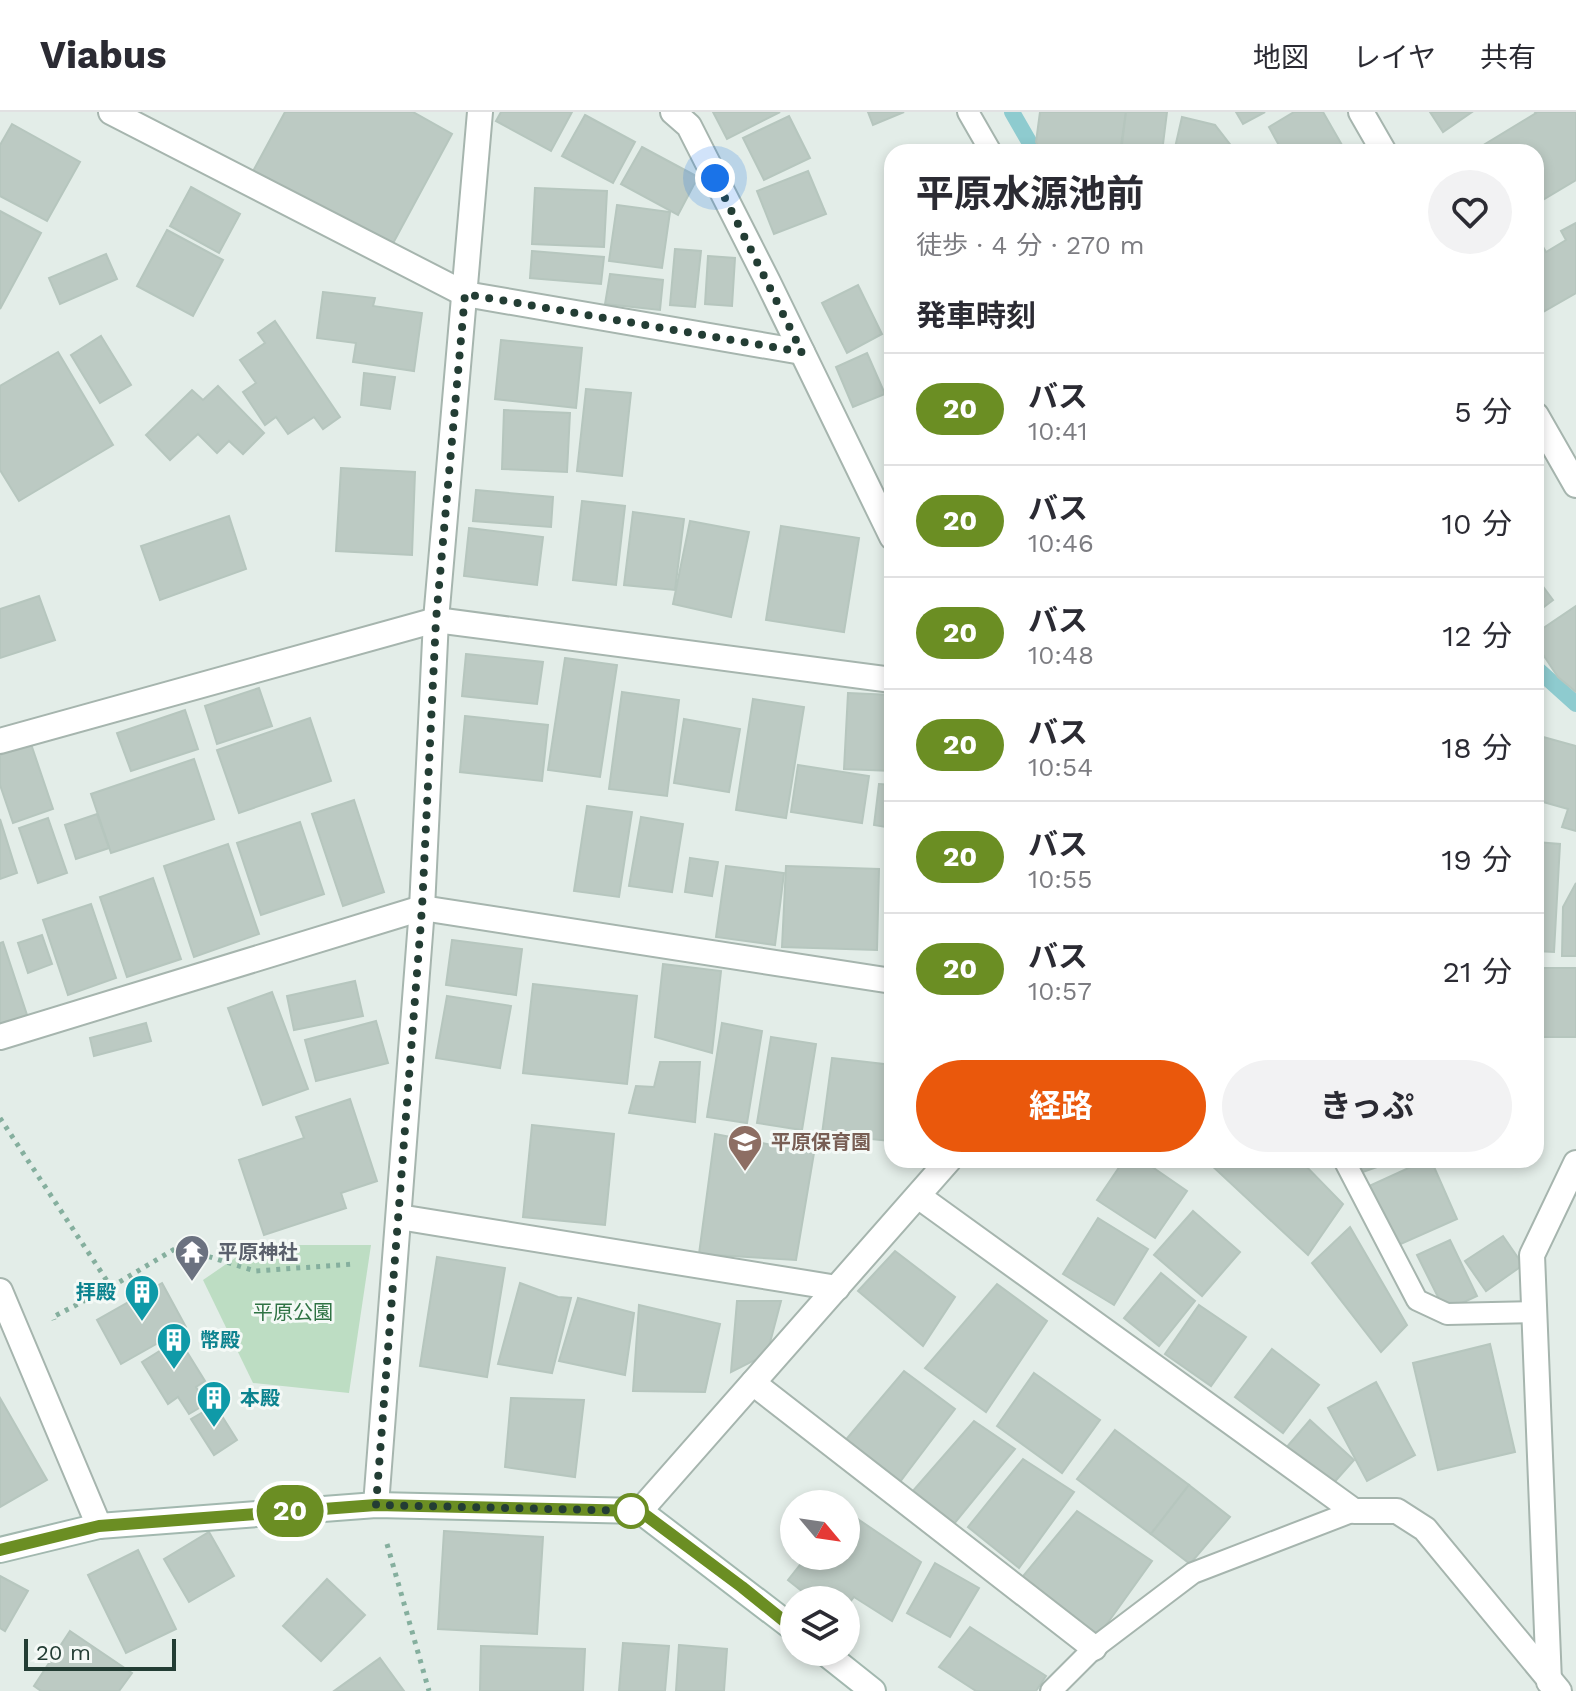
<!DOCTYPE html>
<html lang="ja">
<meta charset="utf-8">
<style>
:root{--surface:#fff;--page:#f2f2f3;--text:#2b2b33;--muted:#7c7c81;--line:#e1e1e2;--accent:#ea580c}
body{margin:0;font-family:"Work Sans","Noto Sans JP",sans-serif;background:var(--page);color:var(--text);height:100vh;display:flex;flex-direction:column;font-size:30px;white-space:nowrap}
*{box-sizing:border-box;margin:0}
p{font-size:26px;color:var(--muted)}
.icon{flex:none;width:44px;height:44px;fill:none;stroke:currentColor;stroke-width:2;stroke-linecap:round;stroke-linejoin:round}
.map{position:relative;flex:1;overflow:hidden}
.details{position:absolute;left:884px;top:32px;width:660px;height:1024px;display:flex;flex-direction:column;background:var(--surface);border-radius:24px;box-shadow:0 4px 12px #0003}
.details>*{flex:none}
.badge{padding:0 16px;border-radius:26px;font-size:28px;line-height:52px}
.needle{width:52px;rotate:119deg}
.fabs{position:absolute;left:780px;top:1378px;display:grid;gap:16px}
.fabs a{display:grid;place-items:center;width:80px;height:80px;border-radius:50%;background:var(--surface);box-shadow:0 4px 12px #0003;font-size:40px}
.scale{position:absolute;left:24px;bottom:20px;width:152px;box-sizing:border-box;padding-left:8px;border:4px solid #233d34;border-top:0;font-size:22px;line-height:28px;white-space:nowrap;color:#233d34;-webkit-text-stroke:6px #f4f9f6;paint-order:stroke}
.you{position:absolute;width:40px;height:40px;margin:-20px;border:6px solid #fff;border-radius:50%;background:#1a73e8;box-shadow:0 0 0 12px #1a73e833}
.map>.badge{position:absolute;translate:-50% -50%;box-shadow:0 0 0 4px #fff}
h2{padding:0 32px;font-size:30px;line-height:72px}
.round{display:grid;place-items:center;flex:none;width:84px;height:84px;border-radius:42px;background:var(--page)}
.headline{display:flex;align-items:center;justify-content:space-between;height:136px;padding:0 32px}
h1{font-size:38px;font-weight:700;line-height:60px}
.button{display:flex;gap:16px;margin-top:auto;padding:16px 32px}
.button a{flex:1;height:92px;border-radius:48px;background:var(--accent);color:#fff;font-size:32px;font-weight:700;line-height:92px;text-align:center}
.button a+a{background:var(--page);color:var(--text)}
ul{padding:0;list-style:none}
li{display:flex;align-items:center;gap:24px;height:112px;padding:0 32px;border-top:2px solid var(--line)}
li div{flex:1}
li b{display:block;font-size:30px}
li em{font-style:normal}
li .badge{min-width:88px;font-weight:700;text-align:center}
header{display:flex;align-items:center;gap:48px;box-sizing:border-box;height:112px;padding:0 40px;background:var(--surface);border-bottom:2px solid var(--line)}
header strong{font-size:38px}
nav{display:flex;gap:44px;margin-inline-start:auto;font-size:28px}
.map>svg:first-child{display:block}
.green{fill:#bdddc3}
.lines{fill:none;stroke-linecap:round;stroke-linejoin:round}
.stream{stroke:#8ecbcf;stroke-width:16}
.building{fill:#bccac3;stroke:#b6c6be;stroke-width:2}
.service-casing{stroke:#a6b5ae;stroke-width:24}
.minor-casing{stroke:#a6b5ae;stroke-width:28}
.secondary-casing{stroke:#a2b8af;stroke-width:28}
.path{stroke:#85af9e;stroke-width:5;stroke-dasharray:4 6;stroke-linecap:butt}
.service{stroke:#fff;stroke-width:20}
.minor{stroke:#fff;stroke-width:24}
.secondary{stroke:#fff;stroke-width:24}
.line-casing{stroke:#fff;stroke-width:18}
.line{stroke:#6b8e23;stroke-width:12}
.walk{stroke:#233d34;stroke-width:8;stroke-dasharray:0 14.4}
.stop-dot{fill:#fff;stroke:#6b8e23;stroke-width:4}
.labels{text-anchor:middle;stroke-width:6;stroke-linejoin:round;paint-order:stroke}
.education-label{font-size:20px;font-weight:bold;fill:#785e54;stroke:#f4f9f6;text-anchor:start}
.worship-label{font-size:20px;font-weight:bold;fill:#5b616d;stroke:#f4f9f6;text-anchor:start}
.culture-label{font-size:20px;font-weight:bold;fill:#0d838f;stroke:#f4f9f6;text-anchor:start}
.park-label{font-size:20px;fill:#2f7344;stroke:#f4f9f6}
</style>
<header>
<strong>Viabus</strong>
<nav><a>地図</a><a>レイヤ</a><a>共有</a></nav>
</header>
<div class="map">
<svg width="1576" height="1579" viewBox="0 0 1576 1579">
<rect width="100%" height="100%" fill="#e3ede8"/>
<!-- green -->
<path class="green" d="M 254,1133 L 371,1133 L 349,1281 L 253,1271 L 203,1168 Z"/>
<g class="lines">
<!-- stream -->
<g class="stream">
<path d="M 1012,0 L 1035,40"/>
<path d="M 1536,556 L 1576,592"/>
</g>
</g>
<!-- building -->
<g class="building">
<path d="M 285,0 L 413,0 L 452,22 L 390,137 L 252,61 Z"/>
<path d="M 501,0 L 572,0 L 551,39 L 496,9 Z"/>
<path d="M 713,0 L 780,0 L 727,27 Z"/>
<path d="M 868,0 L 904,0 L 873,13 Z"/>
<path d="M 1040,0 L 1126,0 L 1120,40 L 1042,40 L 1036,30 Z"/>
<path d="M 1126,0 L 1167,0 L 1162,40 L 1121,40 Z"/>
<path d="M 1236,0 L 1265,0 L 1243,12 Z"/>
<path d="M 1294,0 L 1323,0 L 1346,40 L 1276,40 L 1281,37 L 1269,15 Z"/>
<path d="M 1430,0 L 1472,0 L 1443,20 Z"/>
<path d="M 1535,0 L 1576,0 L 1576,68 L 1536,92 L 1536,40 L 1472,40 L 1536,1 Z"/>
<path d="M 585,3 L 635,30 L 613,71 L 562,44 Z"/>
<path d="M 789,4 L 810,46 L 764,68 L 743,26 Z"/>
<path d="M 1182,5 L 1215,13 L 1236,40 L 1174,40 Z"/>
<path d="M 12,12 L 80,50 L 47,109 L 0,84 L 0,33 Z"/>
<path d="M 642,35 L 698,65 L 678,103 L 621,72 Z"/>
<path d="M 808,59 L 826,102 L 774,122 L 757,79 Z"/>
<path d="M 191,75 L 240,102 L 219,141 L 170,114 Z"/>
<path d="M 535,76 L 607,79 L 604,135 L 532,132 Z"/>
<path d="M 617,93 L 670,100 L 662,156 L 609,149 Z"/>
<path d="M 0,99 L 41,121 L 0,197 Z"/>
<path d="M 1576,111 L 1576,181 L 1536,204 L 1536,123 L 1546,140 L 1566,128 L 1561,119 Z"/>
<path d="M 167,118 L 223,148 L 193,204 L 137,174 Z"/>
<path d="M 675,137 L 701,139 L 695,195 L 670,193 Z"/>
<path d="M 532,139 L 604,145 L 601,172 L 530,166 Z"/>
<path d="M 106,142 L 117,167 L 60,192 L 49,166 Z"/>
<path d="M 708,144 L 735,146 L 732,194 L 705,192 Z"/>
<path d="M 610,162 L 663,168 L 660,198 L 605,192 Z"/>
<path d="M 858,173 L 882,222 L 847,241 L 822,191 Z"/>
<path d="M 323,180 L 375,186 L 373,194 L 422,201 L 414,259 L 353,250 L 356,231 L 317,226 Z"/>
<path d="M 275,209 L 340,305 L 323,317 L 314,305 L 288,322 L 276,305 L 265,313 L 243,280 L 256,271 L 240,248 L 265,231 L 258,221 Z"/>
<path d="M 101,224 L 131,273 L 100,291 L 71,243 Z"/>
<path d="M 501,228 L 582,236 L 576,296 L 495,287 Z"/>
<path d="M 58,240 L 113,333 L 19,389 L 0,358 L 0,274 Z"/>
<path d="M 867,241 L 885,282 L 853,295 L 836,255 Z"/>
<path d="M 364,261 L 395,265 L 390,297 L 361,293 Z"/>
<path d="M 218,274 L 264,321 L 243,342 L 229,329 L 217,341 L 198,322 L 170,348 L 146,323 L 192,278 L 203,288 Z"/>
<path d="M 586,277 L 631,281 L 622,364 L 577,359 Z"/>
<path d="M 504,298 L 570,301 L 567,360 L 502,357 Z"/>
<path d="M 341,356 L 415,360 L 412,443 L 336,439 Z"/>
<path d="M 476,378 L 553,385 L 551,415 L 473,409 Z"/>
<path d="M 582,389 L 625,394 L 616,473 L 573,468 Z"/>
<path d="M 633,400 L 684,407 L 675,478 L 624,473 Z"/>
<path d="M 229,404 L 246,457 L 160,488 L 141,434 Z"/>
<path d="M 690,409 L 749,420 L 731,505 L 673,492 Z"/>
<path d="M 781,414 L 859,426 L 844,520 L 766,508 Z"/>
<path d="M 469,416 L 543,425 L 537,473 L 464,464 Z"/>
<path d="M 1536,465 L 1553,488 L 1536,501 Z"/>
<path d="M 39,484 L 55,528 L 0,546 L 0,497 Z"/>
<path d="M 1576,494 L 1576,580 L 1558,565 L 1536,532 L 1536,521 Z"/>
<path d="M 466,542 L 543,550 L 537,592 L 462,584 Z"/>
<path d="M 565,546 L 617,553 L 600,665 L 548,658 Z"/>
<path d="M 259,576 L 272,614 L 217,632 L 205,594 Z"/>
<path d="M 622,580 L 679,588 L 667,684 L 609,677 Z"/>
<path d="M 848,581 L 892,583 L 892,659 L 844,657 Z"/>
<path d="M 753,587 L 804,595 L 786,706 L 736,698 Z"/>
<path d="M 185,598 L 198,637 L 131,659 L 117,621 Z"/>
<path d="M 465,604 L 548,613 L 542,669 L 460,660 Z"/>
<path d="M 310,606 L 331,669 L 239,701 L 217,638 Z"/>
<path d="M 684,607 L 740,617 L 729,680 L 674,671 Z"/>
<path d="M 1536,623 L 1576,634 L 1576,719 L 1562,715 L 1568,697 L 1536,688 Z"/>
<path d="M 31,632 L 53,697 L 13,711 L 0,673 L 0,643 Z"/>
<path d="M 194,647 L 214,707 L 111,741 L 91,682 Z"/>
<path d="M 798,653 L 869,664 L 862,711 L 791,700 Z"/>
<path d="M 879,672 L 892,673 L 892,716 L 874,713 Z"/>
<path d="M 354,688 L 384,780 L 343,794 L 312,702 Z"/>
<path d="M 587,694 L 632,700 L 619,785 L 574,779 Z"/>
<path d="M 97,702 L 109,736 L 76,747 L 65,713 Z"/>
<path d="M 641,705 L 683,712 L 672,780 L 629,774 Z"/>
<path d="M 48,706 L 67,761 L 38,771 L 19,716 Z"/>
<path d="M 0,707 L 17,761 L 0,767 Z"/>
<path d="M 300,710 L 324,782 L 261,803 L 237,731 Z"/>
<path d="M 1536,730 L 1560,732 L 1554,840 L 1536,839 Z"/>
<path d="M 228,732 L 259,822 L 194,845 L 164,754 Z"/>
<path d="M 690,746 L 718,750 L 712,784 L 685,780 Z"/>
<path d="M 726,754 L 784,761 L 775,833 L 716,825 Z"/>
<path d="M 786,754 L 879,757 L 877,838 L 782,835 Z"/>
<path d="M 153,766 L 181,847 L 127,865 L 100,785 Z"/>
<path d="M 1576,771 L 1576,844 L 1562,844 L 1563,795 Z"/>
<path d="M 91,792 L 116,866 L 68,883 L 43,808 Z"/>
<path d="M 42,823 L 52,852 L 28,861 L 18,831 Z"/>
<path d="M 452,828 L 522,837 L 516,883 L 446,873 Z"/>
<path d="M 3,830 L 27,903 L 0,913 L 0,831 Z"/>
<path d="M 663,852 L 721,859 L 712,941 L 655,925 Z"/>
<rect x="1540" y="856" width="36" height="69"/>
<path d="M 355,869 L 363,904 L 294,918 L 287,884 Z"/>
<path d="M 533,872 L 637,884 L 627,972 L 523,961 Z"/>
<path d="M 272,880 L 308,977 L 263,993 L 228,896 Z"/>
<path d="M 447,884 L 511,894 L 500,956 L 436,946 Z"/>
<path d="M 376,909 L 388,951 L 316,969 L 305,928 Z"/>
<path d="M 146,911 L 151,929 L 94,944 L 90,926 Z"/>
<path d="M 722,911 L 762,919 L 747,1011 L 707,1005 Z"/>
<path d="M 771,925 L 816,932 L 802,1018 L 757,1011 Z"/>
<path d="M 832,946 L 892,953 L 892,1013 L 890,1029 L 822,1022 Z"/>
<path d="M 660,950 L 700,950 L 695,1010 L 629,1001 L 636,974 L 654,975 Z"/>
<path d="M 350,987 L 377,1069 L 341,1081 L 346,1096 L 264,1123 L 239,1048 L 304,1026 L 296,1005 Z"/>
<path d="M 532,1013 L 614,1022 L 605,1113 L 523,1105 Z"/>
<path d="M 715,1022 L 814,1041 L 796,1148 L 699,1142 Z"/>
<path d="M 1124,1048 L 1142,1048 L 1187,1079 L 1155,1126 L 1097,1088 Z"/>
<path d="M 1212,1048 L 1300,1048 L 1343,1092 L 1308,1143 L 1209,1051 Z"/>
<path d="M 1356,1048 L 1397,1048 L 1360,1061 Z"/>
<path d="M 1426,1048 L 1431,1048 L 1457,1107 L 1394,1135 L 1367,1075 Z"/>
<path d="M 1193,1099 L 1240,1140 L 1202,1184 L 1154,1143 Z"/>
<path d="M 1098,1106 L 1148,1137 L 1114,1193 L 1063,1162 Z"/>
<path d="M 1350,1115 L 1407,1213 L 1381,1240 L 1312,1151 Z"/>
<path d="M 1503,1124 L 1523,1153 L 1486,1179 L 1465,1149 Z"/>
<path d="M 1450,1128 L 1477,1184 L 1445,1199 L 1417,1143 Z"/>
<path d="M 895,1139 L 955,1185 L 923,1234 L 858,1179 Z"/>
<path d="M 437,1145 L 505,1156 L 487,1265 L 420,1254 Z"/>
<path d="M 1161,1161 L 1195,1189 L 1159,1234 L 1124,1206 Z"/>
<path d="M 162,1171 L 186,1215 L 121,1252 L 97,1208 Z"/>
<path d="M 520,1171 L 558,1185 L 571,1186 L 552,1261 L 498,1252 Z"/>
<path d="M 997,1172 L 1047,1209 L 986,1300 L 925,1256 Z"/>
<path d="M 578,1186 L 634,1201 L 625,1263 L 559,1249 Z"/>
<path d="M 737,1189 L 781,1189 L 767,1242 L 731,1260 Z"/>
<path d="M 639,1193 L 720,1212 L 705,1280 L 633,1279 Z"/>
<path d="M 1199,1193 L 1246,1225 L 1211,1274 L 1165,1242 Z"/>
<path d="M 179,1227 L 205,1269 L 196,1275 L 206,1292 L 189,1302 L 178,1285 L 168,1292 L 142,1250 Z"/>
<path d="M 1490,1232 L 1515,1340 L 1438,1358 L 1413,1251 Z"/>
<path d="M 1272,1237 L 1319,1273 L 1283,1321 L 1235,1285 Z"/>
<path d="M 904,1259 L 955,1297 L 900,1370 L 843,1331 Z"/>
<path d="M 1034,1261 L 1100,1308 L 1062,1361 L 997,1314 Z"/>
<path d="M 1376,1270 L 1415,1343 L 1367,1369 L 1328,1296 Z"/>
<path d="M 0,1286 L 47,1368 L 0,1395 Z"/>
<path d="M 511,1286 L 584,1288 L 575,1365 L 505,1355 Z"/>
<path d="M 215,1293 L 237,1328 L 214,1343 L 191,1307 Z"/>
<path d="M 1310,1308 L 1354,1348 L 1330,1375 L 1286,1336 Z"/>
<path d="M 974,1309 L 1015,1337 L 954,1412 L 911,1381 Z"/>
<path d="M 1115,1318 L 1189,1373 L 1151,1422 L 1077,1367 Z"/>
<path d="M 1023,1347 L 1074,1380 L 1019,1456 L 968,1415 Z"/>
<path d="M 1189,1373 L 1230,1405 L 1190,1452 L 1151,1422 Z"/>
<path d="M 846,1399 L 921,1450 L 892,1509 L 854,1485 L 846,1495 L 846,1488 L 813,1488 L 788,1468 L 807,1444 L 846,1444 Z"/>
<path d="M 1077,1399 L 1152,1449 L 1099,1523 L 1019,1469 Z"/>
<path d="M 444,1419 L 543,1425 L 537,1522 L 438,1517 Z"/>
<path d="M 209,1420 L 234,1464 L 189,1490 L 164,1447 Z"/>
<path d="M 138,1438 L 176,1517 L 126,1541 L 88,1463 Z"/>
<path d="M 935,1451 L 979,1476 L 950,1525 L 907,1501 Z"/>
<path d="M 0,1464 L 28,1479 L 5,1519 L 0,1516 Z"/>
<path d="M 327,1467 L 365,1503 L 321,1549 L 283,1514 Z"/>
<path d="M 970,1515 L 1046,1564 L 1036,1579 L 976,1579 L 939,1555 Z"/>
<path d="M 70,1519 L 132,1561 L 119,1579 L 41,1579 L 34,1574 Z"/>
<path d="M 623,1531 L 669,1534 L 665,1579 L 619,1579 Z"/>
<path d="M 679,1533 L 727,1537 L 724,1579 L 676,1579 Z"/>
<path d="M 481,1534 L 585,1537 L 583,1579 L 480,1579 Z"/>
<path d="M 380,1546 L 404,1579 L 334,1579 Z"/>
</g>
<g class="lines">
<!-- service casing -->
<g class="service-casing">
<g id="service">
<path d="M 968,0 L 991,40"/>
<path d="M 1344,1048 L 1417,1188 L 1447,1202 L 1533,1200"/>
<path d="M 1051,1579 L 1094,1536 L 1193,1461 L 1354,1399"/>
</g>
</g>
<!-- minor casing -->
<g class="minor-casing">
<g id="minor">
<path d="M 111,0 L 465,182 L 802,240"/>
<path d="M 673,0 L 689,14 L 768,170 L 892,425"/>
<path d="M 1361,0 L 1384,40"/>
<path d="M 1536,303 L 1576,373"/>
<path d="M 0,629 L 436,508 L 892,568"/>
<path d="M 0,925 L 422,796 L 892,869"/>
<path d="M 918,1084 L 1354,1399 L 1397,1399 L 1425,1417 L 1559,1579"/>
<path d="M 399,1105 L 837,1176"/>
<path d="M 0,1179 L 99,1414"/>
<path d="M 753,1271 L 1094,1536"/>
<path d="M 376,1393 L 422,796 L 436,508 L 480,0"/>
<path d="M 640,1399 L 949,1048"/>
<path d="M 1549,1570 L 1532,1143 L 1576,1051"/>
</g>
</g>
<!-- secondary casing -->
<g class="secondary-casing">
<g id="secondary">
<path d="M 0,1438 L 99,1414 L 376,1393 L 640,1399 L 794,1517"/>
<path d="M 824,1540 L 873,1579"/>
</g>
</g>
<!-- path -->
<g class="path">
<path d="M 0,1006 L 111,1175 L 53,1205 L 54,1208"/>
<path d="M 111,1175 L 178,1135 L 255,1159 L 355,1152"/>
<path d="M 387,1432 L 429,1579"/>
</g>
<!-- service -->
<use href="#service" class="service"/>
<!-- minor -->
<use href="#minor" class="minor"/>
<!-- secondary -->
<use href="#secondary" class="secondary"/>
</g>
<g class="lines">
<!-- line casing -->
<g class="line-casing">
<path id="line" d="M 0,1438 L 99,1414 L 376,1393 L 640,1399 L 742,1475 L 794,1517"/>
</g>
<!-- line -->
<use href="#line" class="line"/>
<!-- walk -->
<path class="walk" d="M 631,1399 L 640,1399 L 376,1393 L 422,796 L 436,508 L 465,182 L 802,240 L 715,66"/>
</g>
<!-- icons -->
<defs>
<g id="school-pin" transform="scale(1.8)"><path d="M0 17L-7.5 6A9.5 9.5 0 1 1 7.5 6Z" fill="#8d6e63" stroke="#f4f9f6"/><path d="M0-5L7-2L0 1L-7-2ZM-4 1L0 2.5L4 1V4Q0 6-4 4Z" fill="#fff"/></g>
<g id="temple-pin" transform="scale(1.8)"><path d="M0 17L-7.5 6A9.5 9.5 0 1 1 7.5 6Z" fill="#6b7280" stroke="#f4f9f6"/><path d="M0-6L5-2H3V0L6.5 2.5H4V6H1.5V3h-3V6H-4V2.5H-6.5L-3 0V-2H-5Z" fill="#fff"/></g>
<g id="building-pin" transform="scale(1.8)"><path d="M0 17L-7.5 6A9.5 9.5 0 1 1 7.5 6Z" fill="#0f9aa8" stroke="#f4f9f6"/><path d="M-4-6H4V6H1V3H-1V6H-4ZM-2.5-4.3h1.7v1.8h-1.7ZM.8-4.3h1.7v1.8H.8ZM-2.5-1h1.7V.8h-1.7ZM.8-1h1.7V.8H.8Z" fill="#fff"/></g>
</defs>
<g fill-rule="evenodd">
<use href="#school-pin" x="745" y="1030"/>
<use href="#temple-pin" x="192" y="1140"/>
<use href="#building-pin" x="142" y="1180"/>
<use href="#building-pin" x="174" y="1228"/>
<use href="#building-pin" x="214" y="1286"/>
</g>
<!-- markers -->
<circle class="stop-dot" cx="631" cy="1399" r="16"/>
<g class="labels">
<!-- education labels -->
<g class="education-label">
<text x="771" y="1037">平原保育園</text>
</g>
<!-- worship labels -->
<g class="worship-label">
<text x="218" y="1147">平原神社</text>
</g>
<!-- culture labels -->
<g class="culture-label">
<text x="116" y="1187" text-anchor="end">拝殿</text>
<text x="200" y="1235">幣殿</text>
<text x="240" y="1293">本殿</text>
</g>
<!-- park labels -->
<g class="park-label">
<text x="293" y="1207">平原公園</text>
</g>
</g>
</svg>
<div class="fabs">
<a><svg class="needle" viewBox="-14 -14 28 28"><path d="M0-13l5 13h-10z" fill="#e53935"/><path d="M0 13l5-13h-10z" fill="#7c7c81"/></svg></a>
<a><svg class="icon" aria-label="layers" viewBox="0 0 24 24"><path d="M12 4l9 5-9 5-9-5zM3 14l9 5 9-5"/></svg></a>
</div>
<div class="scale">20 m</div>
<div class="you" style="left:715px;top:66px"></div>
<b class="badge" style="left:290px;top:1399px;background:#6b8e23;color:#fff">20</b>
<section class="details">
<div class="headline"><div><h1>平原水源池前</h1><p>徒歩 · 4 分 · 270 m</p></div><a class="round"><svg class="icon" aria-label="heart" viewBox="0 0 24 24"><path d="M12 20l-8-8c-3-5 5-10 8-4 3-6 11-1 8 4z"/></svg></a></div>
<h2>発車時刻</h2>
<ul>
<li><span class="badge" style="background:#6b8e23;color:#fff">20</span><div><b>バス</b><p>10:41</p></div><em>5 分</em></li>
<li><span class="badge" style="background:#6b8e23;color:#fff">20</span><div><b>バス</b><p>10:46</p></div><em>10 分</em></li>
<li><span class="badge" style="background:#6b8e23;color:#fff">20</span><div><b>バス</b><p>10:48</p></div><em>12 分</em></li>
<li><span class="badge" style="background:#6b8e23;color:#fff">20</span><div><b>バス</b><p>10:54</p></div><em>18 分</em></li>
<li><span class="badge" style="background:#6b8e23;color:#fff">20</span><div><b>バス</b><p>10:55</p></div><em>19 分</em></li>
<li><span class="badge" style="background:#6b8e23;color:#fff">20</span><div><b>バス</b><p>10:57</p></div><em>21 分</em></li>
</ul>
<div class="button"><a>経路</a><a>きっぷ</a></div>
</section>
</div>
